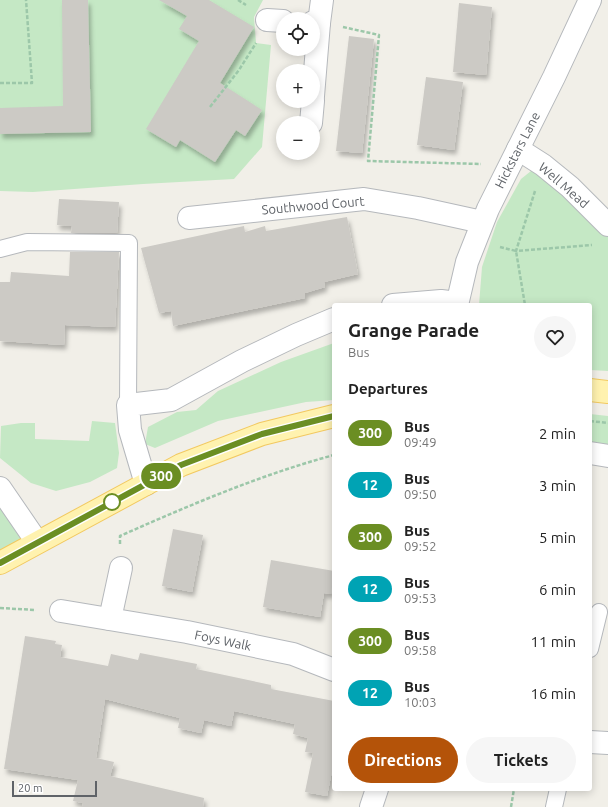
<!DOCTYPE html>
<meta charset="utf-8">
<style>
:root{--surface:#fff;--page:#f6f6f6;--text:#222;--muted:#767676;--accent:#b45309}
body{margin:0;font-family:Ubuntu,sans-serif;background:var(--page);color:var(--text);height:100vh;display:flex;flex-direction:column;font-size:15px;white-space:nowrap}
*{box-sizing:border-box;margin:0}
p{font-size:13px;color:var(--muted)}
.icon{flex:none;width:22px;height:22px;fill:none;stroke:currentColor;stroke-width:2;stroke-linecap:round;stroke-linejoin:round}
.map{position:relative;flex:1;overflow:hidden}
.drawer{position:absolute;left:332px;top:303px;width:260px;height:488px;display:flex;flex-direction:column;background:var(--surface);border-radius:4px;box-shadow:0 2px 10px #0003}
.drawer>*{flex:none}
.badge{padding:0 8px;border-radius:13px;font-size:14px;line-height:26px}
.controls{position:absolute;left:276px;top:12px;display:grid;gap:8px}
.controls a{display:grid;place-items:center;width:44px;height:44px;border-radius:50%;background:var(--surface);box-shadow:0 2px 10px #0003;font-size:20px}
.scale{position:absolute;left:12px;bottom:10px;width:85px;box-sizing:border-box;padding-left:4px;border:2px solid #5f6368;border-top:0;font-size:11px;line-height:14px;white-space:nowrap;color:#5f6368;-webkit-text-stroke:3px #fff;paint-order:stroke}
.map>.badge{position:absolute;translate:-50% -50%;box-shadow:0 0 0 2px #fff}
h2{padding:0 16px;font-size:15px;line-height:36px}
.round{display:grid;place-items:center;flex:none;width:42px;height:42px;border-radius:21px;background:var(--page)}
.overview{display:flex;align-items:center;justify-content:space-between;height:68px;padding:0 16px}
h1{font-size:19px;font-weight:600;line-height:30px}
.action{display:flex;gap:8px;margin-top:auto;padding:8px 16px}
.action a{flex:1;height:46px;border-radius:24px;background:var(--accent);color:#fff;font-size:16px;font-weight:600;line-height:46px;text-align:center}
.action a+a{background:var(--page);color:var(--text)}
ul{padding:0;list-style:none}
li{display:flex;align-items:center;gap:12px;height:52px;padding:0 16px}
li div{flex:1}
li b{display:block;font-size:15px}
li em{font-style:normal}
li .badge{min-width:44px;font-weight:700;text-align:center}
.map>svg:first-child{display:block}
.green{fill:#c5e8c5}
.building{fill:#cccac5;filter:url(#shadow)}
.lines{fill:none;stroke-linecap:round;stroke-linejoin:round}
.service-casing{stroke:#b5b8bc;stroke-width:18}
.minor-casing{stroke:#b5b8bc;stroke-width:24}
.tertiary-casing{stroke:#b5b8bc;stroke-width:24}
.primary-casing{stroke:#f2c960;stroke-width:24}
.path{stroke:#9cc7a9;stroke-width:2.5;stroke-dasharray:4 2;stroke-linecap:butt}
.service{stroke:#fff;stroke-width:16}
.minor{stroke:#fff;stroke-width:22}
.tertiary{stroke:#fff;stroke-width:22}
.primary{stroke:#fff2af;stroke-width:22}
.line-casing{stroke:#fff;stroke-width:9}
.line{stroke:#6b8e23;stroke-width:6}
.stop-dot{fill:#fff;stroke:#6b8e23;stroke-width:2}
.labels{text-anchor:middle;stroke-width:3;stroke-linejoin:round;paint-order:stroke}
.street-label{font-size:13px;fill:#5f6368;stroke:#fff}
</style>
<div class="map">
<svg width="608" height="807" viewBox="0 0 608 807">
<defs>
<filter id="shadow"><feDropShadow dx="2.5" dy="4.5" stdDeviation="2" flood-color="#0004"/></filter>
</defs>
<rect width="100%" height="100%" fill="#f1efe8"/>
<!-- green -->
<g class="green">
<path d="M 0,0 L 263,0 L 254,17 L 256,43 L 271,45 L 262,147 L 234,179 L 143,184 L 33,192 L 0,191 Z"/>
<path d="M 543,165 L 608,225 L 608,371 L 590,370 L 590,305 L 479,305 L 482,267 L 497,222 L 521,179 L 531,171 Z"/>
<path d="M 334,343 L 334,400 L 306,402 L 218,421 L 155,448 L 145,444 L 148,427 L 177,412 L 196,410 L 218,391 L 281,362 Z"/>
<path d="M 590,414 L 608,416 L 608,449 L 590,449 Z"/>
<path d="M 92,421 L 115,423 L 119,453 L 117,468 L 90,482 L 56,491 L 31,483 L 0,458 L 1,426 L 21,423 L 35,423 L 35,439 L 89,441 Z"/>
<path d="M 0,489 L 37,542 L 0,563 Z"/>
</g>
<!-- building -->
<g class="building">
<path d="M 62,0 L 88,0 L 91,132 L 0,134 L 0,108 L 63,106 Z"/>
<path d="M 159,0 L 209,0 L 254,27 L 220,83 L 262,110 L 245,136 L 236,130 L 215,162 L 180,140 L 176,147 L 146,129 L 199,41 L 179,29 L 187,16 Z"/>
<path d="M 459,3 L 492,7 L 486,75 L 453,72 Z"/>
<path d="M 349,36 L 374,39 L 362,153 L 336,151 Z"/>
<path d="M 426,77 L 463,82 L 454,150 L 417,145 Z"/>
<path d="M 59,199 L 119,202 L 117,233 L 71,233 L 72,226 L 57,225 Z"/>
<path d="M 347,217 L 358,274 L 324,282 L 325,287 L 305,293 L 305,298 L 173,326 L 171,311 L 159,313 L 141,248 L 244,226 L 245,232 L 265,226 L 266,231 Z"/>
<path d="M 70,252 L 119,252 L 115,327 L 65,325 L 64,345 L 0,341 L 0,282 L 10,282 L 11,272 L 69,276 Z"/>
<path d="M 173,529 L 203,535 L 192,592 L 162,586 Z"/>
<path d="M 271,560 L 334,571 L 331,594 L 324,593 L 320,617 L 263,607 Z"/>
<path d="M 25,636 L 56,641 L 55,644 L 62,645 L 60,657 L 108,666 L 111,654 L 138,660 L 140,653 L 197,664 L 196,669 L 271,685 L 271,689 L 334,701 L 334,761 L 327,796 L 305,792 L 313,753 L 305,752 L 308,738 L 293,734 L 295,724 L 234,711 L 231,726 L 204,720 L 201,733 L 178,728 L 180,718 L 105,699 L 96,758 L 114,762 L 110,776 L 204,798 L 203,807 L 82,807 L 83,803 L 73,801 L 78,780 L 4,769 Z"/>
</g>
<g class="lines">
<!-- service casing -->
<g class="service-casing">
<g id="service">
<path d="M 0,249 L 27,242 L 129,243 L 128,405"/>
<path d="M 590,649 L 599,612"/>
<path d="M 554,807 L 558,789"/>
</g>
</g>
<!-- minor casing -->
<g class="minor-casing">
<g id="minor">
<path d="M 267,20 L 283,21"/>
<path d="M 313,22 L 319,23 L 322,0"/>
<path d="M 313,96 L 319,23"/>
<path d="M 311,123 L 313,101"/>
<path d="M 518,149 L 543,165 L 570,187 L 608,225"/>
<path d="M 189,218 L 364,199 L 418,208 L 482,222"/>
<path d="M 393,305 L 441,301 L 457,303"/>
<path d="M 590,453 L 608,456"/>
<path d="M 146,484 L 130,430 L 128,405 L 171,400 L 242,361 L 296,335 L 334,319"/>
<path d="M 0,488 L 37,542"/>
<path d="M 61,611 L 187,632 L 293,654 L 334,670"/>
<path d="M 110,619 L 121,568"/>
<path d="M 590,742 L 608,743"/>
<path d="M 371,807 L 377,789"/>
</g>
</g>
<!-- tertiary casing -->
<g class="tertiary-casing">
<path id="tertiary" d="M 457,305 L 467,262 L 488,209 L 554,77 L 590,0"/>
</g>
<!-- primary casing -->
<g class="primary-casing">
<g id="primary">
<path d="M 590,390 L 608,392"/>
<path d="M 0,563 L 181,465 L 262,434 L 334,416"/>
</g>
</g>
<!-- path -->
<g class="path">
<path d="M 238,0 L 246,5"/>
<path d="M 343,27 L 379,35 L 368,161 L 481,164"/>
<path d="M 0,83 L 32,83 L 26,0"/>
<path d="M 210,107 L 239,70 L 256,43"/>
<path d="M 535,191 L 516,251 L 592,245"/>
<path d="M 500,247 L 516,251 L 525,305"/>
<path d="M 590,421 L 608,423"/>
<path d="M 120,544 L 120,536 C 190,505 260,475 334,455"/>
<path d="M 0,608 L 36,610"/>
<path d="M 511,807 L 514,789"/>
</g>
<!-- service -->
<use href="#service" class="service"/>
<!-- minor -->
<use href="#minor" class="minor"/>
<!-- tertiary -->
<use href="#tertiary" class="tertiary"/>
<!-- primary -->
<use href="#primary" class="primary"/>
</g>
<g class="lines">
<!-- line casing -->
<g class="line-casing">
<path id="line" d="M 0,563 L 181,465 L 262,434 L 334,416"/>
</g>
<!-- line -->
<use href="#line" class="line"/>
</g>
<!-- markers -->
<circle class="stop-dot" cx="112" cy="502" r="8"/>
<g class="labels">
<!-- street labels -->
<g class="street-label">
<text transform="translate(517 150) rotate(-63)" y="5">Hickstars Lane</text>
<text transform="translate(564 185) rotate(41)" y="5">Well Mead</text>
<text transform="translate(313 205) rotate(-5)" y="5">Southwood Court</text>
<text transform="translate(223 640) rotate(12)" y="5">Foys Walk</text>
</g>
</g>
</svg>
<div class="controls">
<a><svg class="icon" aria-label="locate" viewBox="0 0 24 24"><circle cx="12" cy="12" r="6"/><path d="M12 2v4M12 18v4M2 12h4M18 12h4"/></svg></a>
<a>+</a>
<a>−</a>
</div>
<div class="scale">20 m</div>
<b class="badge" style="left:161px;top:476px;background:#6b8e23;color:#fff">300</b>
<section class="drawer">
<div class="overview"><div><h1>Grange Parade</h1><p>Bus</p></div><a class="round"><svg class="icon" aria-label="heart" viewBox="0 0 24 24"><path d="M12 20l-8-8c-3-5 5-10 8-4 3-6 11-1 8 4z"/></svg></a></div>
<h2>Departures</h2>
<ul>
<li><span class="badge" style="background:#6b8e23;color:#fff">300</span><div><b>Bus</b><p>09:49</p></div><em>2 min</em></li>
<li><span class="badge" style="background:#00a3b4;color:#fff">12</span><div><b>Bus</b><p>09:50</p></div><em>3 min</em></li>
<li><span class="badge" style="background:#6b8e23;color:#fff">300</span><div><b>Bus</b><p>09:52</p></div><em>5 min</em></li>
<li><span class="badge" style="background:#00a3b4;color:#fff">12</span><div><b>Bus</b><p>09:53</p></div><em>6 min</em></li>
<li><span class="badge" style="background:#6b8e23;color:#fff">300</span><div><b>Bus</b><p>09:58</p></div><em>11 min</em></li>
<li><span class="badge" style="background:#00a3b4;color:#fff">12</span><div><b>Bus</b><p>10:03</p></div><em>16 min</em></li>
</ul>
<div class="action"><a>Directions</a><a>Tickets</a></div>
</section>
</div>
